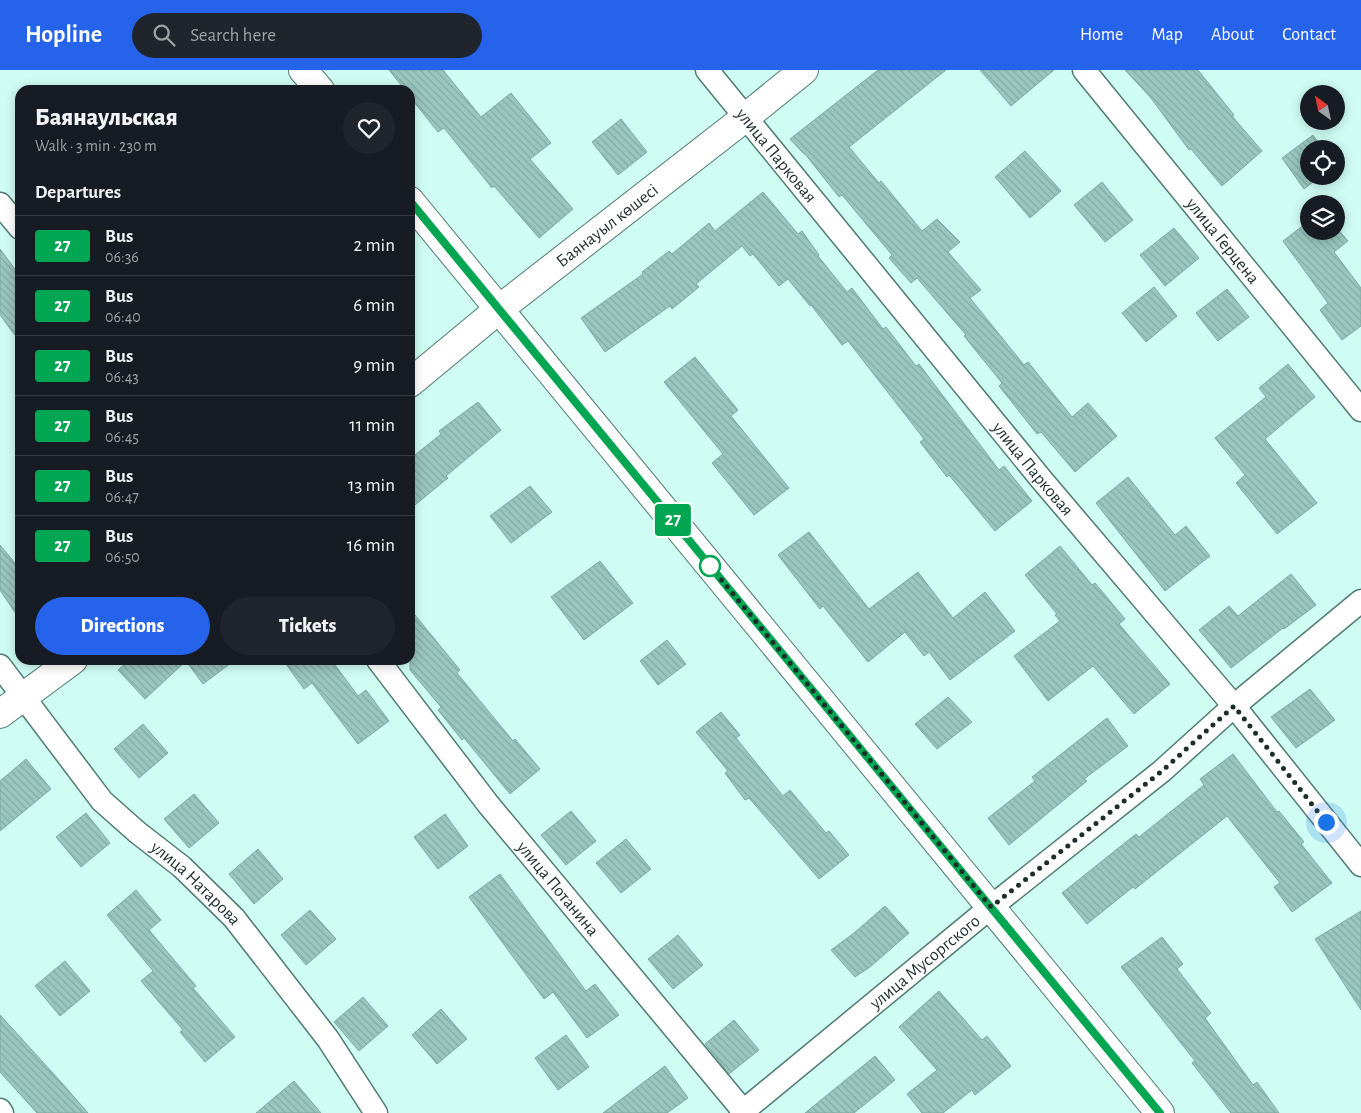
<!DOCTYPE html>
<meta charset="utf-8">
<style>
:root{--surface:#171b24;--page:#20242c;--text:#f1f3f6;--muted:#9ea1a6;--line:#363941;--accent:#2563eb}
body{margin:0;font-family:"Alegreya Sans",sans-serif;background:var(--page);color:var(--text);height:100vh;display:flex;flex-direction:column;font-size:19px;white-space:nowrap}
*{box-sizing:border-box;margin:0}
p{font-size:16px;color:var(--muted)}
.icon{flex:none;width:28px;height:28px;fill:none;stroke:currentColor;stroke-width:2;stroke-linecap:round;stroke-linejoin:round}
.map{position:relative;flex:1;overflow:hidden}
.drawer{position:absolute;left:15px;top:15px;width:400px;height:580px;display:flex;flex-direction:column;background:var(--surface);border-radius:15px;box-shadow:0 2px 12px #0003}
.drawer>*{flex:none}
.badge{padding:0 10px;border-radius:4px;font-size:18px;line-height:32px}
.needle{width:32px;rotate:327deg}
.buttons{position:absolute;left:1300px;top:15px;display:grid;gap:10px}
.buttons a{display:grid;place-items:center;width:45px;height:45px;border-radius:50%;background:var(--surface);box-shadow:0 2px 12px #0003;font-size:25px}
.you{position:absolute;width:25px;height:25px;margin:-12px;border:4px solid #fff;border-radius:50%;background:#1a73e8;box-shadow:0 0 0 8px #1a73e833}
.map>.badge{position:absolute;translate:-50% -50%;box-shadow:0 0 0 2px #fff}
h2{padding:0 20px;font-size:19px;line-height:45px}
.round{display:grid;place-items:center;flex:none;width:52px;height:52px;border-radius:26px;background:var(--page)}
.summary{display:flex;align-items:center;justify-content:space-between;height:85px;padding:0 20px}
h1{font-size:24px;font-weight:800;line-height:38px}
.primary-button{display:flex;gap:10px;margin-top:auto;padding:10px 20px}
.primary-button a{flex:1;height:58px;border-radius:30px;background:var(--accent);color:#fff;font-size:20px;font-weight:800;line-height:58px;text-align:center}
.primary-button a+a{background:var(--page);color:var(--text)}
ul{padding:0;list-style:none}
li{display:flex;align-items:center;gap:15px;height:60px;padding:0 20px;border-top:1px solid var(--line)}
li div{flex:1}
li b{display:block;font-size:19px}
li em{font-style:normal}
li .badge{min-width:55px;font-weight:700;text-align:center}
header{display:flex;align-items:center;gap:30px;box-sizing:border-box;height:70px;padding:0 25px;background:var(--accent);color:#fff}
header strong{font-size:24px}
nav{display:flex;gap:28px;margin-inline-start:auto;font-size:18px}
.search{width:350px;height:45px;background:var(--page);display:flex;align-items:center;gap:12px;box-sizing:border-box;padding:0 18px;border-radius:28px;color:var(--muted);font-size:19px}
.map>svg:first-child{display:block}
.building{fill:url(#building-back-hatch);stroke:#7ea9a2}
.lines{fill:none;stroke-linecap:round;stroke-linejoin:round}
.minor-casing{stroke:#507a73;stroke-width:25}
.tertiary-casing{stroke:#507a73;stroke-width:30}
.secondary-casing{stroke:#507a73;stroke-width:30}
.minor{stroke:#fff;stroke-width:22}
.tertiary{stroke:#fff;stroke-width:28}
.secondary{stroke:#fff;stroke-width:28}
.line-casing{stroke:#fff;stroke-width:11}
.line{stroke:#00a651;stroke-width:8}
.walk{stroke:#1c2d2a;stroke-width:5;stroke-dasharray:0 9}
.stop-dot{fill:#fff;stroke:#00a651;stroke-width:2.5}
.labels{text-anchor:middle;stroke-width:4;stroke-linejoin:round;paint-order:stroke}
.street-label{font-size:18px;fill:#1c2d2a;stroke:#cffdf4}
</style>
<header>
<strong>Hopline</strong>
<div class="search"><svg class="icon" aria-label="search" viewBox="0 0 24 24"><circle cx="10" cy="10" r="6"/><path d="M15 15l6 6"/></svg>Search here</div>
<nav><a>Home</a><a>Map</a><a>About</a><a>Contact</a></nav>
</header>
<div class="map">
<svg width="1361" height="1043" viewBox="0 0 1361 1043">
<defs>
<pattern id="building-back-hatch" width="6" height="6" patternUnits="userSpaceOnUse" patternTransform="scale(1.25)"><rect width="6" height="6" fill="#99c6be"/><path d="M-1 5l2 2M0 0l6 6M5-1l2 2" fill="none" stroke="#83aaa3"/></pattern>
</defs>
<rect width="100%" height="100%" fill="#cffdf4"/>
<!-- building -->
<g class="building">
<path d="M 389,0 L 443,0 L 481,47 L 511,23 L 551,73 L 530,89 L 573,139 L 539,168 L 494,116 L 492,118 L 444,58 L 438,62 L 410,27 L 410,20 L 405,20 Z"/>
<path d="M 878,0 L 946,0 L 849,77 L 879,113 L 881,111 L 922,161 L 937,149 L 960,172 L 948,182 L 981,220 L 970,228 L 1024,295 L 1028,292 L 1072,347 L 1088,333 L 1117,366 L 1075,402 L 1041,362 L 1037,364 L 999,316 L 1002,313 L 964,266 L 966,265 L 917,208 L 911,213 L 889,188 L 892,185 L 842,125 L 839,127 L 805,84 L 804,84 L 790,69 Z"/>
<path d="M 980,0 L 1054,0 L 1011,36 Z"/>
<path d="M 1125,0 L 1198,0 L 1234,45 L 1232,46 L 1262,81 L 1222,116 L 1191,79 L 1189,80 L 1151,28 Z"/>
<path d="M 621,49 L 647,82 L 618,105 L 592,72 Z"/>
<path d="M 1313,65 L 1323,79 L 1309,79 L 1309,106 L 1321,106 L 1304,119 L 1282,88 Z"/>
<path d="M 1025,81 L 1061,121 L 1030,148 L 995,107 Z"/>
<path d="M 1102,112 L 1133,150 L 1105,172 L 1074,135 Z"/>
<path d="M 763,122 L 798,164 L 802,161 L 819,185 L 818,186 L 847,222 L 852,218 L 883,259 L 886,257 L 916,296 L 919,294 L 999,400 L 1004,396 L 1032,431 L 995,461 L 949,405 L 947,407 L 920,372 L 924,369 L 848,271 L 842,275 L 811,235 L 810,236 L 788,209 L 779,216 L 753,184 L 750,186 L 742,176 L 696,214 L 699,217 L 672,239 L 670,236 L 605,282 L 581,248 L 643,204 L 642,202 L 669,181 L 672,184 L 709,153 L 715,161 Z"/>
<path d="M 1309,151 L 1309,161 L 1336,161 L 1336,157 L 1348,171 L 1334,182 L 1361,218 L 1361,256 L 1342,270 L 1320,240 L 1328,233 L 1283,171 Z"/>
<path d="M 1174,158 L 1199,188 L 1165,216 L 1140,185 Z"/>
<path d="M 0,179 L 20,206 L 20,272 L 0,245 Z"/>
<path d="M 1154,217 L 1177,246 L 1146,272 L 1122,243 Z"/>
<path d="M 1227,219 L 1249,247 L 1218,271 L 1196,243 Z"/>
<path d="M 695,287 L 738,340 L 731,346 L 789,418 L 754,445 L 712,393 L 723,384 L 664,312 Z"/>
<path d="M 1288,294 L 1315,327 L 1265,369 L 1317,433 L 1277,464 L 1236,413 L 1245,405 L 1215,368 L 1266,327 L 1259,318 Z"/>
<path d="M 478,332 L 501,360 L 446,406 L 448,408 L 410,439 L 410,389 L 441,364 L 439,361 Z"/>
<path d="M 1128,407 L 1175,465 L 1186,456 L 1210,486 L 1165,521 L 1096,433 Z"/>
<path d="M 530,416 L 552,442 L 511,473 L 490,446 Z"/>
<path d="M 809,462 L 869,539 L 918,502 L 953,548 L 985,522 L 1015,561 L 950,610 L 929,582 L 924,586 L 905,562 L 868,592 L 823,536 L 820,539 L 778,485 Z"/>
<path d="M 0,475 L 20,499 L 20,550 L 0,520 Z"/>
<path d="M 1060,476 L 1092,515 L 1095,513 L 1125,549 L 1119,554 L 1170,614 L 1134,644 L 1093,596 L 1048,631 L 1014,586 L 1060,551 L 1055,545 L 1057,544 L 1025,505 Z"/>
<path d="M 600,491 L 633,533 L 584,570 L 551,527 Z"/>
<path d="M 1291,504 L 1316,535 L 1284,559 L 1283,558 L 1231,598 L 1199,560 L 1229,536 L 1238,546 Z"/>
<path d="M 410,539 L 460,600 L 457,603 L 513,671 L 515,669 L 540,699 L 510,724 L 464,668 L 462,670 L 438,640 L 441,637 L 410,600 Z"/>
<path d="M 667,570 L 686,594 L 658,615 L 640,591 Z"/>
<path d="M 130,590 L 235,590 L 203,614 L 186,591 L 145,629 L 118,600 Z"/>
<path d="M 283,590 L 342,590 L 335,595 L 358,626 L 366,620 L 389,651 L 358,674 L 312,613 L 304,619 Z"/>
<path d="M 1310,619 L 1335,650 L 1296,678 L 1271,647 Z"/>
<path d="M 948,627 L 972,652 L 937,679 L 915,654 Z"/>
<path d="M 721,642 L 740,665 L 736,668 L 783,726 L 790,720 L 826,763 L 829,761 L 849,785 L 819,809 L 749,728 L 745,730 L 725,703 L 728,701 L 696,662 Z"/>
<path d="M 1107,648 L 1128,676 L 1084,709 L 1087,711 L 1009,775 L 988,748 L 1035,711 L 1032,707 Z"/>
<path d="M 143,654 L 168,683 L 139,708 L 114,679 Z"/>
<path d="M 1233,684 L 1277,742 L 1279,741 L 1304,772 L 1301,774 L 1332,813 L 1292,842 L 1274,817 L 1280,813 L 1227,746 L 1135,819 L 1133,817 L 1087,854 L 1062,823 L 1136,764 L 1139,767 L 1204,715 L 1200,709 Z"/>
<path d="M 26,689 L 51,719 L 0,761 L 0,711 Z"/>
<path d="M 194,724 L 219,753 L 189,778 L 164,749 Z"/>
<path d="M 571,741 L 596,771 L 566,795 L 541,765 Z"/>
<path d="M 86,743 L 110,773 L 81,797 L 56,767 Z"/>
<path d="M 445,744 L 468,776 L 438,799 L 414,767 Z"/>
<path d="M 626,769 L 651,799 L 621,823 L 596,793 Z"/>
<path d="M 258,779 L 283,809 L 254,834 L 229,804 Z"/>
<path d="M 500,804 L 586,921 L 595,914 L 619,945 L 587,968 L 553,922 L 544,929 L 469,827 Z"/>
<path d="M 136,820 L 161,850 L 149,860 L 196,916 L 193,918 L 235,967 L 205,992 L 180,962 L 183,960 L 141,911 L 153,901 L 107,845 Z"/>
<path d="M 885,836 L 909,863 L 870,897 L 855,907 L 831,880 L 854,863 Z"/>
<path d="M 310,840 L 336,869 L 306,895 L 281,865 Z"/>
<path d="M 1361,841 L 1361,940 L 1315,869 Z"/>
<path d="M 678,865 L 703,895 L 673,919 L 648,889 Z"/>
<path d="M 1162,867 L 1183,894 L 1177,899 L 1211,943 L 1205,948 L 1253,1015 L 1257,1012 L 1279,1043 L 1231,1043 L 1192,993 L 1195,991 L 1121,897 Z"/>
<path d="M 65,891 L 90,921 L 60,946 L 35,916 Z"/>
<path d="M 939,921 L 982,970 L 987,966 L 1011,996 L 975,1025 L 972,1020 L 943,1043 L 922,1043 L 907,1024 L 937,1000 L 899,957 Z"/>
<path d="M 363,927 L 388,956 L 359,981 L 334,952 Z"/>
<path d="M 441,939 L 467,969 L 437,994 L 412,965 Z"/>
<path d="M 0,945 L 62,1013 L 88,1043 L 37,1043 L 0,1002 Z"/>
<path d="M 734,950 L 759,980 L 729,1004 L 705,974 Z"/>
<path d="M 566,965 L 589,997 L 558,1020 L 535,988 Z"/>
<path d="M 875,986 L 895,1010 L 854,1043 L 805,1043 Z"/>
<path d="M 665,996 L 688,1028 L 667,1043 L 603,1043 Z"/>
<path d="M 294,1011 L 321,1043 L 256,1043 Z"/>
</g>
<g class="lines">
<!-- minor casing -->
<g class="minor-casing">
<g id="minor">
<path id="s1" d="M 707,0 L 1041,409 L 1234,636 L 1361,795"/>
<path id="s2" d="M 1084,0 L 1361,340"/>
<path d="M 0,134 L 20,158"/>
<path id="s3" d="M 378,590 L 488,734 L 745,1043"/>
<path id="s4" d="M 0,596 L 102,731 L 137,762 L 182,797 L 234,848 L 328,969 L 376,1043"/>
<path d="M 0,1040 L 2,1043"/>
<path id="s5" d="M 741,1043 L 991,837 L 1162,701 L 1234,636 L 1361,531"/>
</g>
</g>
<!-- tertiary casing -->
<g class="tertiary-casing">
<g id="tertiary">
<path id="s6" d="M 498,240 L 746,47 L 804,0"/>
</g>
</g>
<!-- secondary casing -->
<g class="secondary-casing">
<g id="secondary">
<path d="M 303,0 L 320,20"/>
<path d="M 410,131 L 1160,1043"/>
<path d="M 410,313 L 498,240"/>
<path d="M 0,644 L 73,590"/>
</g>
</g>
<!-- minor -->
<use href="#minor" class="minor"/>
<!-- tertiary -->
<use href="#tertiary" class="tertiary"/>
<!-- secondary -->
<use href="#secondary" class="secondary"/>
</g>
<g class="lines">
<!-- line casing -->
<g class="line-casing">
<path id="line" d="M 410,131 L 1160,1043"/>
</g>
<!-- line -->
<use href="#line" class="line"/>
<!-- walk -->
<path class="walk" d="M 710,496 L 991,837 L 1162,701 L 1234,636 L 1326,752"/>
</g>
<!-- markers -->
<circle class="stop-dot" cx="710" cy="496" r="10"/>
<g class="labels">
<!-- street labels -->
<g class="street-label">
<text dy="6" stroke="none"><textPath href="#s1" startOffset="110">улица Парковая</textPath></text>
<text dy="6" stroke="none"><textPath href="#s6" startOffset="138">Баянауыл көшесі</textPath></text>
<text dy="6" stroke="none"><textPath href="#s2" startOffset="220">улица Герцена</textPath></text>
<text dy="6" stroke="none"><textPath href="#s1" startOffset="515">улица Парковая</textPath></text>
<text dy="6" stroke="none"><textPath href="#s4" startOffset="294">улица Натарова</textPath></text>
<text dy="6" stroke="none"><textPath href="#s3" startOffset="291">улица Потанина</textPath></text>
<text dy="6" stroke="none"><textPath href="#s5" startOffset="238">улица Мусоргского</textPath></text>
</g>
</g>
</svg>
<div class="buttons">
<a><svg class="needle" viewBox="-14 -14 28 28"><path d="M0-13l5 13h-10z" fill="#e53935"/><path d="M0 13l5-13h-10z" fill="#9ea1a6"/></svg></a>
<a><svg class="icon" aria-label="locate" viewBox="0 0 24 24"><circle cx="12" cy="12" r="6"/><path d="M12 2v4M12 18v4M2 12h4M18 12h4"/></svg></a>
<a><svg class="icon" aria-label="layers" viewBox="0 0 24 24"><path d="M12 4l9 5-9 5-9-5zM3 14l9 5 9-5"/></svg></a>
</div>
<div class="you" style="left:1326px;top:752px"></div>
<b class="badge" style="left:673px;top:450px;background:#00a651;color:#fff">27</b>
<section class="drawer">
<div class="summary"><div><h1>Баянаульская</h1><p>Walk · 3 min · 230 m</p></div><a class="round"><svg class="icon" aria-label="heart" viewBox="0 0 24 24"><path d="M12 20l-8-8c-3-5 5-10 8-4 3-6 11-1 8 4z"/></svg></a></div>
<h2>Departures</h2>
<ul>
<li><span class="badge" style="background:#00a651;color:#fff">27</span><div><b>Bus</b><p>06:36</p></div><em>2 min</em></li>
<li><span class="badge" style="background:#00a651;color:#fff">27</span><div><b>Bus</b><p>06:40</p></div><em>6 min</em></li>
<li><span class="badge" style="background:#00a651;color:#fff">27</span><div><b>Bus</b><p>06:43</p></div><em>9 min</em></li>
<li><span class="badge" style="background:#00a651;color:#fff">27</span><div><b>Bus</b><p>06:45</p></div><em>11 min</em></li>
<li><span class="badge" style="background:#00a651;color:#fff">27</span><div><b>Bus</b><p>06:47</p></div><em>13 min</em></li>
<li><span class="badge" style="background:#00a651;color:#fff">27</span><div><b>Bus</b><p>06:50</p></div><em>16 min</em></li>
</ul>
<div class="primary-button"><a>Directions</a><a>Tickets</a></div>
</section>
</div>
